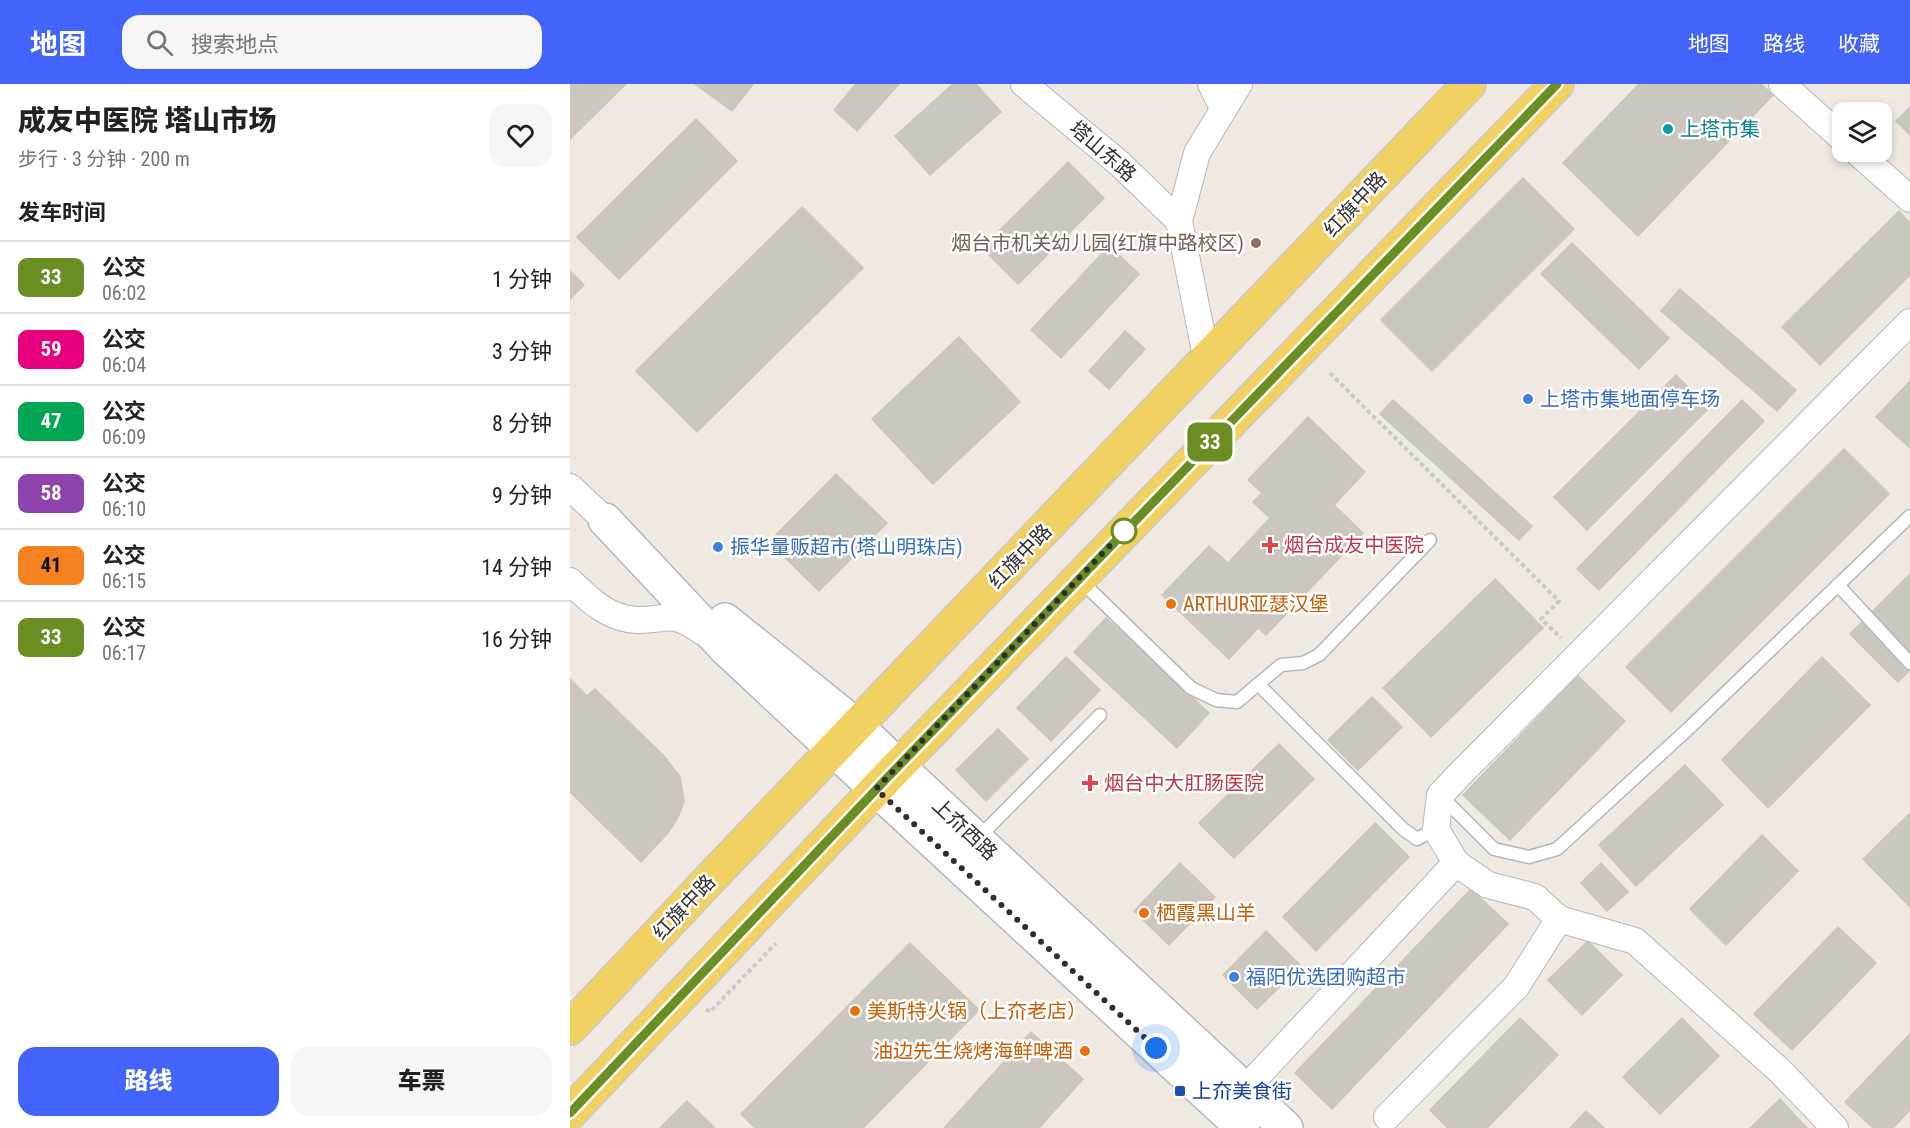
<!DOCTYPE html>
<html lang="zh">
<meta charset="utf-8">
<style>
:root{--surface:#fff;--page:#f6f6f6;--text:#202124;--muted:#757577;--line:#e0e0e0;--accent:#4264fb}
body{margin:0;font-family:"Roboto Condensed","Noto Sans SC",sans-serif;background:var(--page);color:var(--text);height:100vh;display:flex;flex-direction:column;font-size:22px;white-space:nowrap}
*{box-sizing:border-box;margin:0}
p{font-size:20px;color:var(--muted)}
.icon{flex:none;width:33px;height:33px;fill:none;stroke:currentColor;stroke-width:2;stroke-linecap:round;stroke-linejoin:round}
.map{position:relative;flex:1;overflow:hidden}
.sheet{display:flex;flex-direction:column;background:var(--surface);width:570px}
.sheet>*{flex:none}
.badge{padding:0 12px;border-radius:9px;font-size:21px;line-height:39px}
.controls{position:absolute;left:1262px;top:18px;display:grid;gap:12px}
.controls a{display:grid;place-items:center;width:60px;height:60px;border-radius:12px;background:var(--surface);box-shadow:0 3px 9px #0003;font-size:30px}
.you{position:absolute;width:30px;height:30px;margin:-15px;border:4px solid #fff;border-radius:50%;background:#1a73e8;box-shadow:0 0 0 9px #1a73e833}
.map>.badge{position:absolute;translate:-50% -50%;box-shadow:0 0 0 3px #fff}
h2{padding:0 18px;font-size:22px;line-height:54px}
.round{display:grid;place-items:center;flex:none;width:63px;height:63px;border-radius:18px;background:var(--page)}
.summary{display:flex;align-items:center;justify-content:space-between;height:102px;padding:0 18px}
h1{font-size:28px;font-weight:800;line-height:45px}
.action{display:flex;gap:12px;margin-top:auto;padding:12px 18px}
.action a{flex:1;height:69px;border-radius:18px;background:var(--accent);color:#fff;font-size:24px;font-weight:800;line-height:69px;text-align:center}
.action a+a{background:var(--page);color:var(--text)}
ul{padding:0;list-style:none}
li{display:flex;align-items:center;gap:18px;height:72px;padding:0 18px;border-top:2px solid var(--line)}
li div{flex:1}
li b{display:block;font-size:22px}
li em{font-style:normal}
li .badge{min-width:66px;font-weight:700;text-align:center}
header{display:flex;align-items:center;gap:36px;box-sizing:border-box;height:84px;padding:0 30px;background:var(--accent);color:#fff}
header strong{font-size:28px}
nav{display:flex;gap:33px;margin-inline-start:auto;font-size:21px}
.search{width:420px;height:54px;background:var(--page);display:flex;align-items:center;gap:15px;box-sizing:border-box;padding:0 21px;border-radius:18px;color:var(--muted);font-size:22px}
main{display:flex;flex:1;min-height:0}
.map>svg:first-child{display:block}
.building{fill:#cbc7bf;stroke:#cbc5ba;stroke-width:1.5}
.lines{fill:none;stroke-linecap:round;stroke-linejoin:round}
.lane-casing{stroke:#b4b7c1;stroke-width:15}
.street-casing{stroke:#b4b7c1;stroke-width:28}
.secondary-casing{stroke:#b4b7c1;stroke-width:36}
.primary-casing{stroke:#c9c9c9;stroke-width:36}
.path{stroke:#c9c9c9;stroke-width:4;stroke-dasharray:4.5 3;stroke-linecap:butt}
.lane{stroke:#fff;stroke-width:12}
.street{stroke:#fff;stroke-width:26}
.secondary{stroke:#fff;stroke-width:33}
.primary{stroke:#f2d163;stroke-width:33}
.line-casing{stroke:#fff;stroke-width:14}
.line{stroke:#6b8e23;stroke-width:9}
.walk{stroke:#2e2e2e;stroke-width:6;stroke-dasharray:0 10.8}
.culture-dot{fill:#0f9aa8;stroke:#fff;stroke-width:2}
.education-dot{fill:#8d6e63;stroke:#fff;stroke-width:2}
.shop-dot{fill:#3f7fe0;stroke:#fff;stroke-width:2}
.stop-dot{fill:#fff;stroke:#6b8e23;stroke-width:3}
.health-dot{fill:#e0444e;stroke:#fff;stroke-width:2}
.food-dot{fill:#e8710a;stroke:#fff;stroke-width:2}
.transit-dot{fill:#1a4fb4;stroke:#fff;stroke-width:2}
.labels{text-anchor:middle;stroke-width:5;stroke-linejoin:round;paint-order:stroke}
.culture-label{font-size:20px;fill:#0d838f;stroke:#fff;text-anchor:start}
.street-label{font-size:20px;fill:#2e2e2e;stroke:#fff}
.education-label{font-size:20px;fill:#785e54;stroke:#fff;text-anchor:end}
.shop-label{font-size:20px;fill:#366cbe;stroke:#fff;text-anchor:start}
.health-label{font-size:20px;fill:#be3a42;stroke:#fff;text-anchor:start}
.food-label{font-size:20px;fill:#c56008;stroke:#fff;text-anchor:start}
.transit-label{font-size:20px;fill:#164399;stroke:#fff;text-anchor:start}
</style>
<header>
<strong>地图</strong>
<div class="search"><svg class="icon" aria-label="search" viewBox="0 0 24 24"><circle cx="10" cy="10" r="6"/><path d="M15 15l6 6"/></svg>搜索地点</div>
<nav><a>地图</a><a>路线</a><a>收藏</a></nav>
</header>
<main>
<section class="sheet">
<div class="summary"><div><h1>成友中医院 塔山市场</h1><p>步行 · 3 分钟 · 200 m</p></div><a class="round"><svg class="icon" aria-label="heart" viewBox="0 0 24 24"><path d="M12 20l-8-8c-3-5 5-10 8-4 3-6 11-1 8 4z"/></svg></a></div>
<h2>发车时间</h2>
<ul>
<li><span class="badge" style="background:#6b8e23;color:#fff">33</span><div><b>公交</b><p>06:02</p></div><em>1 分钟</em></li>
<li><span class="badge" style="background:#e6007e;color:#fff">59</span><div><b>公交</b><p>06:04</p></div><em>3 分钟</em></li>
<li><span class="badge" style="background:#00a651;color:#fff">47</span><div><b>公交</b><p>06:09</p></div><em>8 分钟</em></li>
<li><span class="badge" style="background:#8e44ad;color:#fff">58</span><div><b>公交</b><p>06:10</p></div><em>9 分钟</em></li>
<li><span class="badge" style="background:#f58220;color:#111">41</span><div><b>公交</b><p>06:15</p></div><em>14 分钟</em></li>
<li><span class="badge" style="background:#6b8e23;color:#fff">33</span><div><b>公交</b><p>06:17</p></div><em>16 分钟</em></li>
</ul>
<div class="action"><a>路线</a><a>车票</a></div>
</section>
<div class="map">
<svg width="1340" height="1044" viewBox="0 0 1340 1044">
<rect width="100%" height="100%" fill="#efe9e1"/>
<!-- building -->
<g class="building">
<path d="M 0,0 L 56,0 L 0,55 Z"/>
<path d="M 125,0 L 183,0 L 162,27 Z"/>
<path d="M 286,0 L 329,0 L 287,47 L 264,26 Z"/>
<path d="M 383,0 L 406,0 L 431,28 L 360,91 L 325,52 Z"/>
<path d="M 1069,0 L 1191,0 L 1203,11 L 1068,152 L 993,79 Z"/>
<path d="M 1340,23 L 1340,51 L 1326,37 Z"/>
<path d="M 126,35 L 167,77 L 49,195 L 7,153 Z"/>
<path d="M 498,78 L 534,114 L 448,200 L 412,164 Z"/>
<path d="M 953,94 L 1004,145 L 862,287 L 811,236 Z"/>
<path d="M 232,123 L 293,184 L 127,348 L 66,287 Z"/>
<path d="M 1329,127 L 1340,139 L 1340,191 L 1250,281 L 1212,243 Z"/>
<path d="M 1002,159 L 1099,254 L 1069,285 L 971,190 Z"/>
<path d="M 539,162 L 569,190 L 491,274 L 461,246 Z"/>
<path d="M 0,187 L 14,201 L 0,215 Z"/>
<path d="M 1110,205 L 1226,306 L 1207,327 L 1091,227 Z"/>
<path d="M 555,247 L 575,265 L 539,305 L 519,287 Z"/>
<path d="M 389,253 L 450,318 L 363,400 L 302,335 Z"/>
<path d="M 1106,291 L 1139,324 L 1017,446 L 984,413 Z"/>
<path d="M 1340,297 L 1340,364 L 1306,333 Z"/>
<path d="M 823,316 L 962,442 L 949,456 L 810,330 Z"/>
<path d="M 1172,316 L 1194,337 L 1029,506 L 1007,485 Z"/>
<path d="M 738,333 L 795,388 L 764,421 L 793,449 L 696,551 L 688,544 L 659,575 L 592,511 L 639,462 L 658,479 L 700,434 L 683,418 L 692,409 L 678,396 Z"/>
<path d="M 1274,365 L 1319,410 L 1101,628 L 1056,583 Z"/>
<path d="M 266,390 L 317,439 L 249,507 L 199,458 Z"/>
<path d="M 1340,490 L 1340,586 L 1328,598 L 1280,550 Z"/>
<path d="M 925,495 L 973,544 L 861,653 L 813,604 Z"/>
<path d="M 536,534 L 639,629 L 607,664 L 504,568 Z"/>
<path d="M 496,573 L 530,606 L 481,657 L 447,624 Z"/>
<path d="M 1252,573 L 1300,621 L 1198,724 L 1152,676 Z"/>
<path d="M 1008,592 L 1055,637 L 940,756 L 893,711 Z"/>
<path d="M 0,595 L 17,612 L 25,605 L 94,672 L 110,693 L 114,717 L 108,734 L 97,750 L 71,778 L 0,708 Z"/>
<path d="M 802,613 L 832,643 L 788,686 L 758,656 Z"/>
<path d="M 428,645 L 458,675 L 416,717 L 386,686 Z"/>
<path d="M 709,660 L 744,695 L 664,774 L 629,739 Z"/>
<path d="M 1115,681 L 1153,721 L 1066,802 L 1029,761 Z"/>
<path d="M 1340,729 L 1340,823 L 1293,775 Z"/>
<path d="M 805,739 L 839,773 L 746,867 L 713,833 Z"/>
<path d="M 1192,751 L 1228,787 L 1156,861 L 1120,825 Z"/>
<path d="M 610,779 L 645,813 L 599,861 L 564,827 Z"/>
<path d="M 1031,779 L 1058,808 L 1037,827 L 1011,799 Z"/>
<path d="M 901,805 L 938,840 L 762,1025 L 725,989 Z"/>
<path d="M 1268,843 L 1306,879 L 1222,966 L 1184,930 Z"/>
<path d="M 696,847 L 731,882 L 687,925 L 653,891 Z"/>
<path d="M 1018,857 L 1052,891 L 1012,931 L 978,896 Z"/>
<path d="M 340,859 L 409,926 L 293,1044 L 185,1044 L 171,1030 Z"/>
<path d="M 950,934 L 988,971 L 917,1044 L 878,1044 L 860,1026 Z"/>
<path d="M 1112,934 L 1149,972 L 1090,1030 L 1053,993 Z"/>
<path d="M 461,948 L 513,995 L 469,1044 L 374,1044 Z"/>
<path d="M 1340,950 L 1340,1026 L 1323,1044 L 1303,1044 L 1275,1018 Z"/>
<path d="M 1210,1015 L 1237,1044 L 1180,1044 Z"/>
<path d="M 117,1017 L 145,1044 L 90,1044 Z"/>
<path d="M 1016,1027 L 1034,1044 L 1000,1044 Z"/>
</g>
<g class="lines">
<!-- lane casing -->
<g class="lane-casing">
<g id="lane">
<path d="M 510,496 L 621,604 L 646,616 L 667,618 L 711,581 L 733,579 L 749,571 L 860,456"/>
<path d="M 1268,501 L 1340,579"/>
<path d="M 688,600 L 833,745 L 847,755 L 866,745"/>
<path d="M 871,712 L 924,765 L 959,773 L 987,765 L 1117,646 L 1340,432"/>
<path d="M 407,755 L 530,631"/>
</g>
</g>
<!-- street casing -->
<g class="street-casing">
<g id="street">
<path d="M 454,0 L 550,80 L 609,137"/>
<path d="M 641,0 L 653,24"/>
<path d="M 1212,0 L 1272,54"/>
<path d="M 1287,68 L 1340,115"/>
<path d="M 637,277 L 609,137 L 627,69 L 669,0"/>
<path d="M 0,403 L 35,436"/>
<path d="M 0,497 C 19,516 39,535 67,536 C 101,536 100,525 133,548"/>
<path d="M 663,1018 L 886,779"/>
<path d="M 817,1033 L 946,903 L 989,835"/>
<path d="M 1265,1044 L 1209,986 L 1065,857 L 989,835 L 965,813 L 918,801 L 886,779 L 866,745 L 870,711 L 892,688 L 1340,238"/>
</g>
</g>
<!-- secondary casing -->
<g class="secondary-casing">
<g id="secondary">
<path d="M 35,436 L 156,565 L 306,705 L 673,1044"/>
<path d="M 155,536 L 287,642 L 328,682 L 716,1044"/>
</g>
</g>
<!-- primary casing -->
<g class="primary-casing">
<g id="primary">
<path d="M 0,944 L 138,797 L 899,0"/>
<path d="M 0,1029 L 328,682 L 987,0"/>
</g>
</g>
<!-- path -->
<g class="path">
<path d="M 760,289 L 989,517 L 971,535 L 991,554"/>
<path d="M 136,925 L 140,928 L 206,859"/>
</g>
<!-- lane -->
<use href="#lane" class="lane"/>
<!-- street -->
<use href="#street" class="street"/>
<!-- secondary -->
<use href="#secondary" class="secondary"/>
<!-- primary -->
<use href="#primary" class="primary"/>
</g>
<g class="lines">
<!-- line casing -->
<g class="line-casing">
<path id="line" d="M 0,1029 L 317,694 L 987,0"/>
</g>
<!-- line -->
<use href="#line" class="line"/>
<!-- walk -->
<path class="walk" d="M 554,447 L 558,443 L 306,705 L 586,964"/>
</g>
<!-- markers -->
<circle class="culture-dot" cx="1098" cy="45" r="6"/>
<circle class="education-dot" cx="686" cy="159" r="6"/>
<g class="shop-dot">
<circle cx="958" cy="315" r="6"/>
<circle cx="148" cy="463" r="6"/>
<circle cx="664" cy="893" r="6"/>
</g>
<circle class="stop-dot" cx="554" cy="447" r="12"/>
<g class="health-dot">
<path d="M697 452h6v6h6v6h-6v6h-6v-6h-6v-6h6z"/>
<path d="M517 690h6v6h6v6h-6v6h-6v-6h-6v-6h6z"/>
</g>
<g class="food-dot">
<circle cx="601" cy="520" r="6"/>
<circle cx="574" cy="829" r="6"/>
<circle cx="285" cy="927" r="6"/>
<circle cx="515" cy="967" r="6"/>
</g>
<rect class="transit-dot" x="604" y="1001" width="12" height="12" rx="3"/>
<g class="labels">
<!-- culture labels -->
<g class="culture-label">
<text x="1110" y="52">上塔市集</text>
</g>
<!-- street labels -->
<g class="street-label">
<text transform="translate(533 67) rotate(41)" y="7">塔山东路</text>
<text transform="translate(785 120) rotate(-47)" y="7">红旗中路</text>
<text transform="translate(450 472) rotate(-46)" y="7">红旗中路</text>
<text transform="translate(395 745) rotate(43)" y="7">上夼西路</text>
<text transform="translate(114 823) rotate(-47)" y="7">红旗中路</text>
</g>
<!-- education labels -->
<g class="education-label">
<text x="674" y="166">烟台市机关幼儿园(红旗中路校区)</text>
</g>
<!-- shop labels -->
<g class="shop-label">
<text x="970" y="322">上塔市集地面停车场</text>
<text x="160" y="470">振华量贩超市(塔山明珠店)</text>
<text x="676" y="900">福阳优选团购超市</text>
</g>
<!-- health labels -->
<g class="health-label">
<text x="714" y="468">烟台成友中医院</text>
<text x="534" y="706">烟台中大肛肠医院</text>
</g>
<!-- food labels -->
<g class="food-label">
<text x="613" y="527">ARTHUR亚瑟汉堡</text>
<text x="586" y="836">栖霞黑山羊</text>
<text x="297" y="934">美斯特火锅（上夼老店）</text>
<text x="503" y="974" text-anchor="end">油边先生烧烤海鲜啤酒</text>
</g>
<!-- transit labels -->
<g class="transit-label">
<text x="622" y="1014">上夼美食街</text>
</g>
</g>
</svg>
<div class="controls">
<a><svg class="icon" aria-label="layers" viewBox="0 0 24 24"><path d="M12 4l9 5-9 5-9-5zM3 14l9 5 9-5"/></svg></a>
</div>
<div class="you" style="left:586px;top:964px"></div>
<b class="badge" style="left:640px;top:358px;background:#6b8e23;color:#fff">33</b>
</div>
</main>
